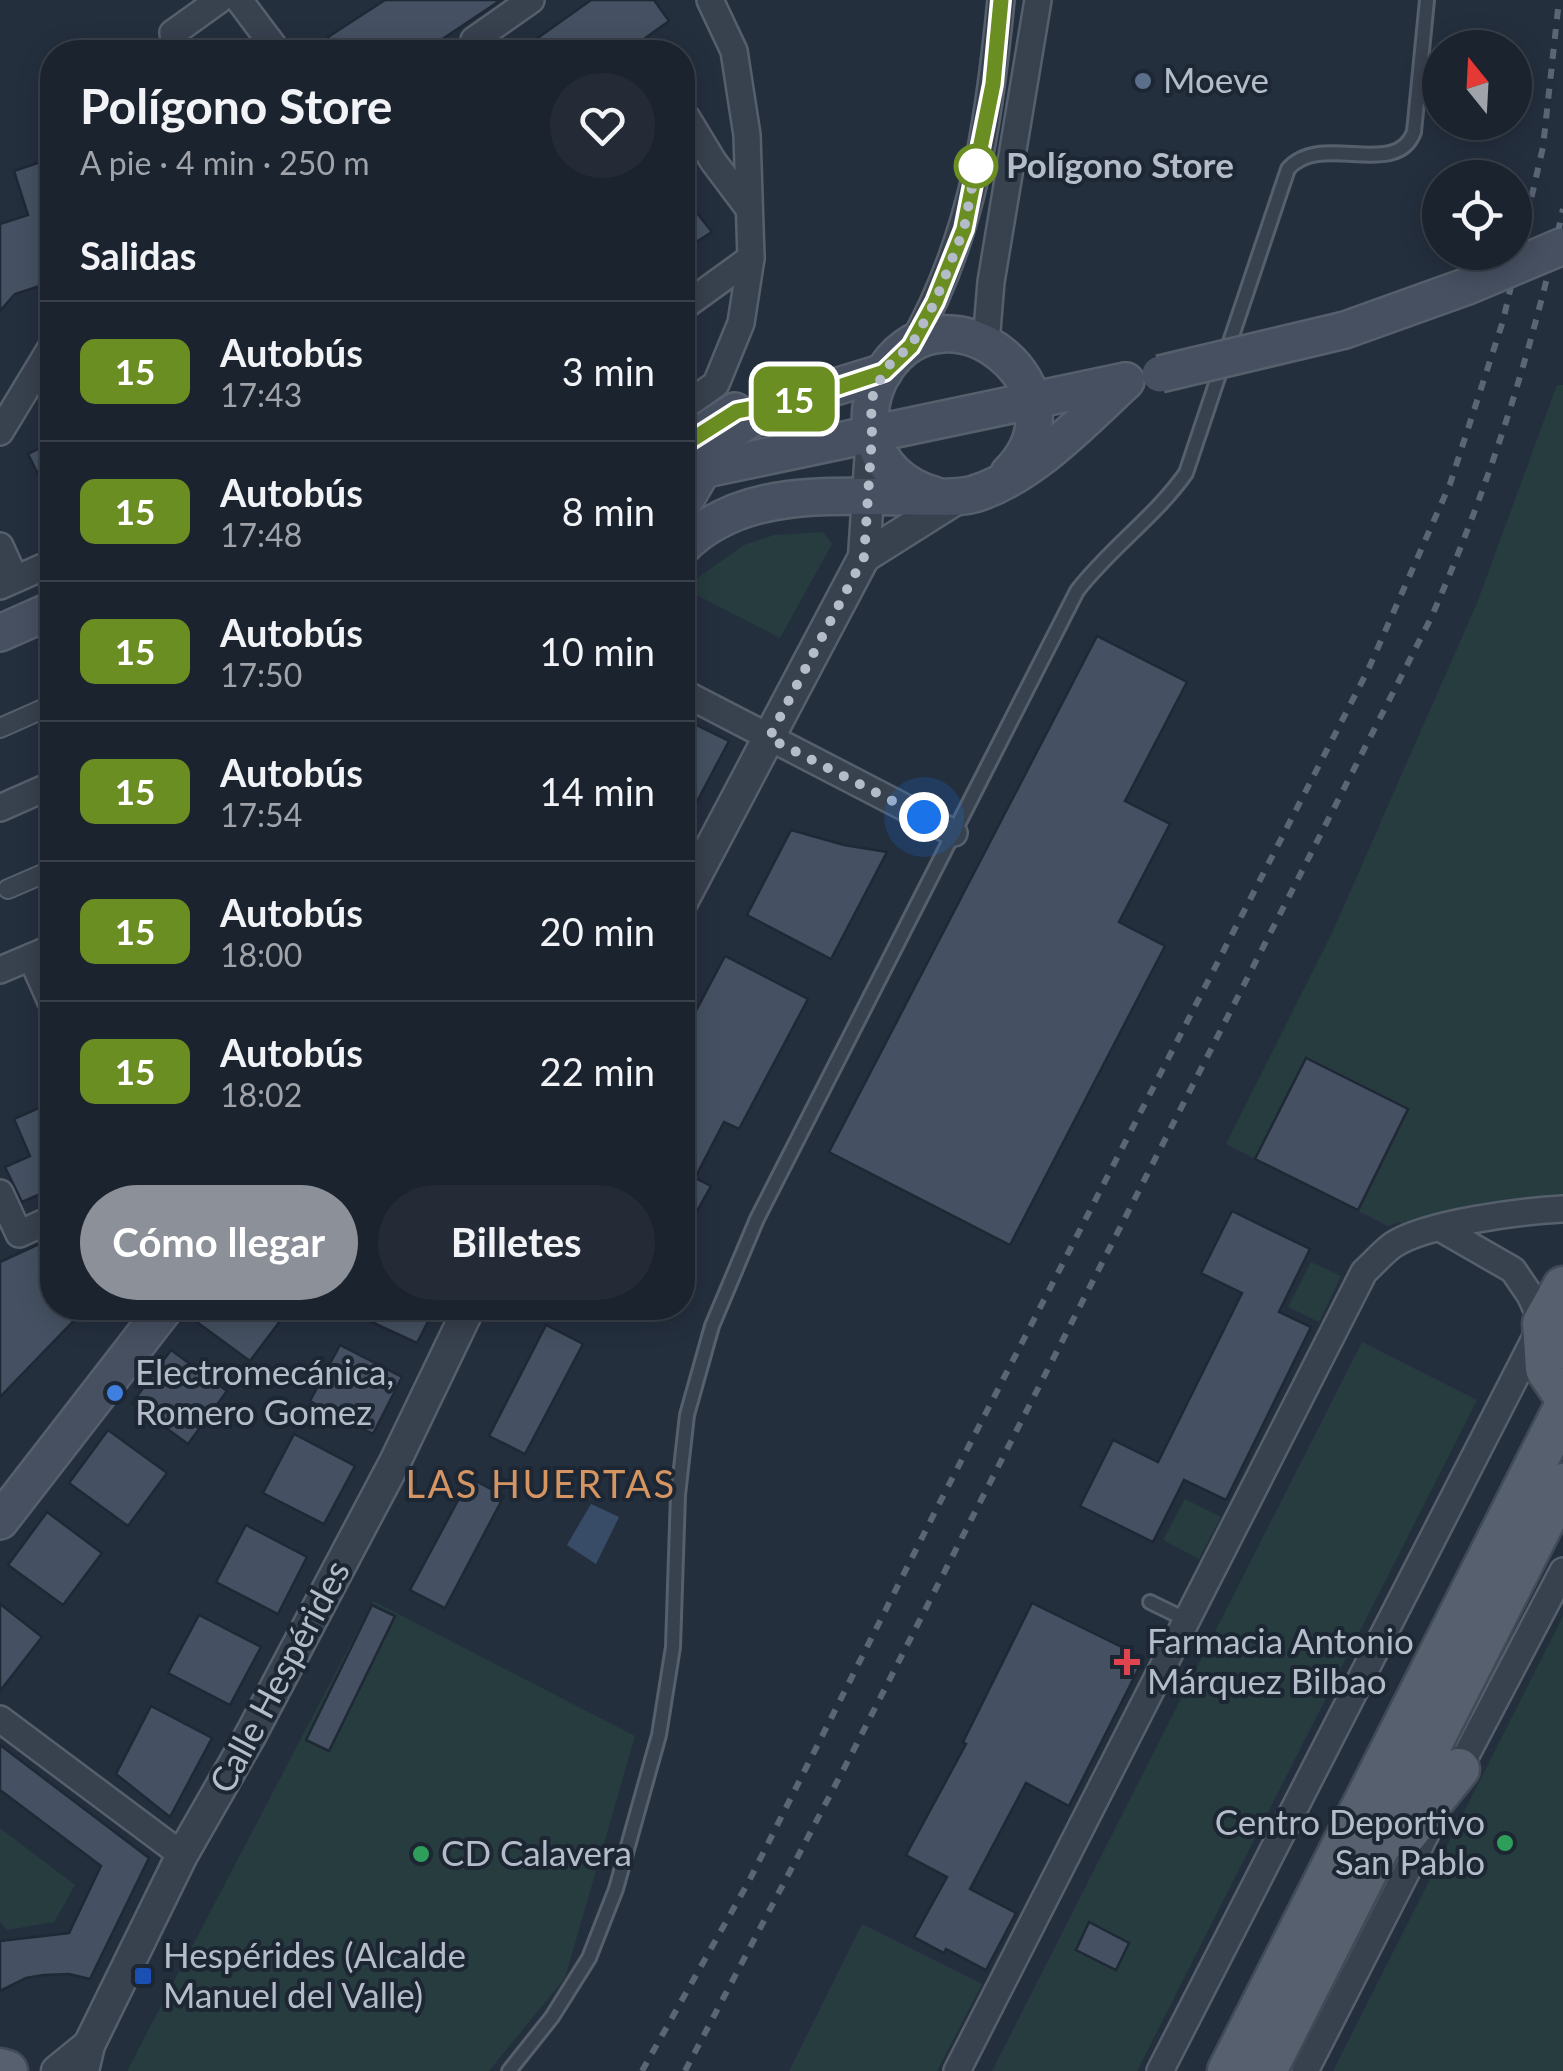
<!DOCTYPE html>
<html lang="es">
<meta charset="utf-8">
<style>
:root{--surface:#1b232e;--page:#242b36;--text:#f1f3f6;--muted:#a0a4aa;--line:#39404a;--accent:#8c9099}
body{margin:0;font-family:Lato,sans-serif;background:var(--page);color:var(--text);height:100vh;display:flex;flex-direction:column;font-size:38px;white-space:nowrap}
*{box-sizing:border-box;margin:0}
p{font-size:32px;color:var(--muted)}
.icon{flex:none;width:55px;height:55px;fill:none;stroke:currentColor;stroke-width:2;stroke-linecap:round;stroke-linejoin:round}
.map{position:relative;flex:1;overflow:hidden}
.sheet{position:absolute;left:40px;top:40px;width:655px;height:1280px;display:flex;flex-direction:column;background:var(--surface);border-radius:40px;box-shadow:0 5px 25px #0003,0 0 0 2px var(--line)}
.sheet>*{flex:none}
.badge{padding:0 20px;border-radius:15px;font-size:35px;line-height:65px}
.needle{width:65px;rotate:342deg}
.buttons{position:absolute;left:1422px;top:30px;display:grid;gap:20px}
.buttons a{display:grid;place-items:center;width:110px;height:110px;border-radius:50%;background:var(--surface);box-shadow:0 5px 25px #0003,0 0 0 2px var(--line);font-size:50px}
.you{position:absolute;width:50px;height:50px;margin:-25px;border:8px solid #fff;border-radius:50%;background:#1a73e8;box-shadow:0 0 0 15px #1a73e833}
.map>.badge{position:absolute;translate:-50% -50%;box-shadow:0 0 0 5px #fff}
h2{padding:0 40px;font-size:38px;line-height:90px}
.round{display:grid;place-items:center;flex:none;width:105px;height:105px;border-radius:52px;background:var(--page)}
.head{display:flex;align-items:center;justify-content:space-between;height:170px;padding:0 40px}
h1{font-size:48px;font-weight:700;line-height:75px}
.button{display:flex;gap:20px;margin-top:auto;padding:20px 40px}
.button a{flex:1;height:115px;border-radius:60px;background:var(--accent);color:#fff;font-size:40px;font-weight:700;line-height:115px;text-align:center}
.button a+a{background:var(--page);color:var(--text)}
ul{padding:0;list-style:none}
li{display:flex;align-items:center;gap:30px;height:140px;padding:0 40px;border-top:2px solid var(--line)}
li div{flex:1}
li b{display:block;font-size:38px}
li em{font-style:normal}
li .badge{min-width:110px;font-weight:700;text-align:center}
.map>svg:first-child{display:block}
.green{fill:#263c3f}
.water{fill:#394c67}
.building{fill:#455162;stroke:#1f2835;stroke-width:2.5}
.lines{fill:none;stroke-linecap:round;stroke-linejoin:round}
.service-casing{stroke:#565f6c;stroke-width:18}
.pedestrian-casing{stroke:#565f6c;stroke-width:22}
.minor-casing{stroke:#565f6c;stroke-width:30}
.tertiary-casing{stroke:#565f6c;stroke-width:35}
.secondary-casing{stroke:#565f6c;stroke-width:40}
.primary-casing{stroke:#414a57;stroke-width:45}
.service{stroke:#38414e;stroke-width:12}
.pedestrian{stroke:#38414e;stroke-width:18}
.minor{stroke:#38414e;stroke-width:25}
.tertiary{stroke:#38414e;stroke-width:30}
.secondary{stroke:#465061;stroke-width:35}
.primary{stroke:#56606e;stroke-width:40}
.rail{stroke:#5a6575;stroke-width:6;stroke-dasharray:10 10;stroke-linecap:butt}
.secondary-bridge-casing{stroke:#565f6c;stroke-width:40;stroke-linecap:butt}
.secondary-bridge{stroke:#465061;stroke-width:35}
.line-casing{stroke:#fff;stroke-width:22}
.line{stroke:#6b8e23;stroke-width:15}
.walk{stroke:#b4bcc9;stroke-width:10;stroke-dasharray:0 18}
.service-dot{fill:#5c6f8a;stroke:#1d2633;stroke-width:4}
.stop-dot{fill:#fff;stroke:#6b8e23;stroke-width:5}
.shop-dot{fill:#3f7fe0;stroke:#1d2633;stroke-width:4}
.health-dot{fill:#e0444e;stroke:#1d2633;stroke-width:4}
.leisure-dot{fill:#2e9e5b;stroke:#1d2633;stroke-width:4}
.transit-dot{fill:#1a4fb4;stroke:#1d2633;stroke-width:4}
.labels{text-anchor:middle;stroke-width:8;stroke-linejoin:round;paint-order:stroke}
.poi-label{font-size:35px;fill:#b4bcc9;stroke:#1d2633;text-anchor:start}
.stop-label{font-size:35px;font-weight:bold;fill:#b4bcc9;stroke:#1d2633;text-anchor:start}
.street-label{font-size:35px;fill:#b4bcc9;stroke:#1d2633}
.neighbourhood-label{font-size:38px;letter-spacing:2.5px;fill:#d59563;stroke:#1d2633}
</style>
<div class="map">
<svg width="1563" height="2071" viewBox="0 0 1563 2071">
<rect width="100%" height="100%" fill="#242f3e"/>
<!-- green -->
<g class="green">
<path d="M 1557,385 L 1563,385 L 1563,1197 L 1472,1208 L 1403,1227 L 1400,1222 L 1388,1226 L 1358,1211 L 1409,1109 L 1306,1058 L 1255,1159 L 1226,1144 L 1332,933 L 1477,603 Z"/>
<path d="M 823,532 L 832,544 L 780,638 L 683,588 L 744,545 L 774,535 Z"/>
<path d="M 1311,1262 L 1341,1276 L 1319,1322 L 1288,1307 Z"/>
<path d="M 1362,1342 L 1477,1400 L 1137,2071 L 992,2071 Z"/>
<path d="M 1185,1499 L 1221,1517 L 1199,1559 L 1163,1540 Z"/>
<path d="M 373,1601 L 635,1736 L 565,1978 L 489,2071 L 127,2071 Z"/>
<path d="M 1563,1616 L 1563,2071 L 1333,2071 Z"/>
<path d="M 0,1828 L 75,1885 L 54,1922 L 7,1930 L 0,1922 Z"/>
<path d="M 862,1924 L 982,1984 L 937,2071 L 789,2071 Z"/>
</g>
<!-- water -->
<path class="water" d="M 591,1504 L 619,1517 L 596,1564 L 567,1545 Z"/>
<!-- building -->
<g class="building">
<path d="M 385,0 L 501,0 L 423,52 L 339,52 L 328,37 Z"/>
<path d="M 591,0 L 654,0 L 669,21 L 626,52 L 518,52 Z"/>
<path d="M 52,158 L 52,234 L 44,237 L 52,264 L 52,282 L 15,294 L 0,311 L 0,224 L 28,215 L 14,171 Z"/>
<path d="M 682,194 L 712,232 L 682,251 Z"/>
<path d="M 52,442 L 52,502 L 28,454 Z"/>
<path d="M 1097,636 L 1187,682 L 1125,801 L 1170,824 L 1119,922 L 1165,946 L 1010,1245 L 829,1152 Z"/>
<path d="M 682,718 L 729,741 L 682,830 Z"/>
<path d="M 791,830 L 844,845 L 887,852 L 831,959 L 747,915 Z"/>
<path d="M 725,956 L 808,999 L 739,1129 L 724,1122 L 695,1178 L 711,1186 L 682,1238 L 682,1037 Z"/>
<path d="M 1306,1058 L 1408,1109 L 1358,1210 L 1255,1159 Z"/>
<path d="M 52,1102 L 52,1189 L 22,1202 L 5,1167 L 30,1156 L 14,1119 Z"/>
<path d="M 1232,1211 L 1310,1249 L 1279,1312 L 1311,1327 L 1226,1500 L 1184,1480 L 1153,1542 L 1080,1506 L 1113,1440 L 1158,1462 L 1242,1293 L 1201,1273 Z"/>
<path d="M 52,1238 L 52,1308 L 86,1308 L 0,1397 L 0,1262 Z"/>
<path d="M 204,1308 L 290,1308 L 250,1361 L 194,1320 Z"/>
<path d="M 341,1308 L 435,1308 L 417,1343 Z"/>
<path d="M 546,1325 L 583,1344 L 525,1454 L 489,1436 Z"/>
<path d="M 340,1345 L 402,1377 L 373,1434 L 310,1401 Z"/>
<path d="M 171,1350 L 227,1391 L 188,1444 L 132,1403 Z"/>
<path d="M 108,1430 L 167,1473 L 128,1526 L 69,1483 Z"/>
<path d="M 294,1434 L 355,1466 L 324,1524 L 263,1493 Z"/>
<path d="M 470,1478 L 504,1496 L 445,1608 L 410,1590 Z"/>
<path d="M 47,1512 L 102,1553 L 63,1605 L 8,1565 Z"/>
<path d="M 246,1525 L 307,1557 L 278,1614 L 216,1582 Z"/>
<path d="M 1032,1603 L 1144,1658 L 1069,1806 L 1026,1783 L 970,1889 L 1016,1913 L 986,1970 L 946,1949 L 944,1953 L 914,1937 L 947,1877 L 906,1855 L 966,1744 L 963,1742 Z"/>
<path d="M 0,1604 L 42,1637 L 0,1691 Z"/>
<path d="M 372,1605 L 395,1616 L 329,1751 L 306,1740 Z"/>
<path d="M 199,1615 L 261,1647 L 230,1705 L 168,1673 Z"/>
<path d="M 151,1706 L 212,1738 L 170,1817 L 116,1774 Z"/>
<path d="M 0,1745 L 149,1858 L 90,1979 L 69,1974 L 44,1975 L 26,1978 L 0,1991 L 0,1941 L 69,1933 L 101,1866 L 0,1790 Z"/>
<path d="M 1089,1922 L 1129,1943 L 1116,1970 L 1076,1950 Z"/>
</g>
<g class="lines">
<!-- service casing -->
<g class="service-casing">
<g id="service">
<path d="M 1150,1602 L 1187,1620"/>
<path d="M 509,2071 L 552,2017 L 589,1958 L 616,1889 L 659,1735 L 673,1647 L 678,1495 L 687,1415 L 712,1326 L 757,1219 L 1077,591 C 1110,548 1155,517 1186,473 L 1288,169 C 1321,131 1396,180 1414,132 L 1427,0"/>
</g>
</g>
<!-- pedestrian casing -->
<g class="pedestrian-casing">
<g id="pedestrian">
<path d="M 0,728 L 52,705"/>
<path d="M 8,889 L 52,870"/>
</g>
</g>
<!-- minor casing -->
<g class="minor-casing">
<g id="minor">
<path d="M 239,0 L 278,52"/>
<path d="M 474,40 L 531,0"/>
<path d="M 177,52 L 173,33 L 219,0"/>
<path d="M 687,118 L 713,161 L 749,209"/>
<path d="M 682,308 L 751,258"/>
<path d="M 986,342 L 991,282 L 1038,0"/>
<path d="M 911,346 C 973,238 989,123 1001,0"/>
<path d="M 682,408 L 716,384 L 741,323 L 751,258 L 747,135 L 734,51 L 710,0"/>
<path d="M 0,432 L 52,346"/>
<path d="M 0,546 L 15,579"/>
<path d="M 0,586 L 52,563"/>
<path d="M 682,692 L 954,833"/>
<path d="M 0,808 L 52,785"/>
<path d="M 31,957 L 52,1004"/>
<path d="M 0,970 L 52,948"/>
<path d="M 0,1193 L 19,1234 L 52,1219"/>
<path d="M 0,1719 L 182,1855"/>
<path d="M 1452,1782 L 1563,1571"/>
<path d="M 957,2071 L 1364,1272 C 1373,1264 1383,1252 1393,1245 C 1426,1223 1522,1211 1563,1209"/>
<path d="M 1160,2071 L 1543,1323 L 1530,1295 L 1513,1270 L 1440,1228"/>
<path d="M 1305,2071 L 1432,1822"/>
</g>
</g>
<!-- tertiary casing -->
<g class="tertiary-casing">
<g id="tertiary">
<path d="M 864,557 L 959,497"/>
<path d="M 682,902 L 864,557 L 872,435"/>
<path d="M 57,2071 L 89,2045"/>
<path d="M 83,2071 L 89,2045 L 182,1855 L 250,1736 L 395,1462 L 469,1308"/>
</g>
</g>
<!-- secondary casing -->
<g class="secondary-casing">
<g id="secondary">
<path d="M 682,446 L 735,411"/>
<path d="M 682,474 L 1125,381"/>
<path d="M 934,495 C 904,487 879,465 872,434 C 867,411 873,387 886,368 C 949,276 1092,390 1009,473"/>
<path d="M 682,505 C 697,482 710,451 730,433 C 763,405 841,386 884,372"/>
<path d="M 682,547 C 743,486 835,497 914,497 C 934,497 955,499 974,494 C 1031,477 1085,419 1126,381"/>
<path d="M 0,633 L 52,610"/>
<path d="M 0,1521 L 165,1308"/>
</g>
</g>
<!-- primary casing -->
<g class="primary-casing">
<g id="primary">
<path d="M 1563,1287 L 1543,1323 L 1546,1369 L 1563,1394"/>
<path d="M 1404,1837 L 1459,1769"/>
<path d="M 0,2069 L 7,2071"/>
<path d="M 1228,2071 L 1563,1410"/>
<path d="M 1266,2071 L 1563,1484"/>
</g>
</g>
<!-- service -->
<use href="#service" class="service"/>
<!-- pedestrian -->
<use href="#pedestrian" class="pedestrian"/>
<!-- minor -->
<use href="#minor" class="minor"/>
<!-- tertiary -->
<use href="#tertiary" class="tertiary"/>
<!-- secondary -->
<use href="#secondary" class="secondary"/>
<!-- primary -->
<use href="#primary" class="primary"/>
<!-- rail -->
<g class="rail">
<path d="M 642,2071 L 749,1881 L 938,1506 L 1368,670 L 1450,484 L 1503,321 L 1543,147 L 1559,0"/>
<path d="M 685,2071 L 849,1759 L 1431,618 C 1490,484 1532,352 1563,209"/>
</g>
<!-- secondary-bridge casing -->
<g class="secondary-bridge-casing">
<path id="secondary-bridge" d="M 1160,374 L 1345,330 L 1465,287 L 1563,246"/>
</g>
<!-- secondary-bridge -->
<use href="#secondary-bridge" class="secondary-bridge"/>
</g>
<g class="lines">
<!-- line casing -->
<g class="line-casing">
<path id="line" d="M 682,446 L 737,411 L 805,398 L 884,372 L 911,346 L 935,302 L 964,229 L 993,84 L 1001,0"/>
</g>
<!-- line -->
<use href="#line" class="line"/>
<!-- walk -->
<path class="walk" d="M 924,817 L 769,738 L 864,557 L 872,435 L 871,403 L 875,388 L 892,361 L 911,346 L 935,302 L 964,229 L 976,166"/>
</g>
<!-- markers -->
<circle class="service-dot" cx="1143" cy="81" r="10"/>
<circle class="stop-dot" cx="976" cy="166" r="20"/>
<circle class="shop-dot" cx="115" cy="1393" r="10"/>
<path class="health-dot" d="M1122 1647h10v10h10v10h-10v10h-10v-10h-10v-10h10z"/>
<g class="leisure-dot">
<circle cx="1505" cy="1843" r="10"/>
<circle cx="421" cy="1854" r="10"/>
</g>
<rect class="transit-dot" x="133" y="1966" width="20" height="20" rx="5"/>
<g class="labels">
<!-- poi labels -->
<g class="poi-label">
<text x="1163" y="93">Moeve</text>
<text x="135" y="1385">Electromecánica,<tspan x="135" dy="40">Romero Gomez</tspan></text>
<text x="1147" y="1654">Farmacia Antonio<tspan x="1147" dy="40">Márquez Bilbao</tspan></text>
<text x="1485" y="1835" text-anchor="end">Centro Deportivo<tspan x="1485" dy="40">San Pablo</tspan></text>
<text x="441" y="1866">CD Calavera</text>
<text x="163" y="1968">Hespérides (Alcalde<tspan x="163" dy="40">Manuel del Valle)</tspan></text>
</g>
<!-- stop labels -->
<g class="stop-label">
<text x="1006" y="178">Polígono Store</text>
</g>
<!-- street labels -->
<g class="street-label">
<text transform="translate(280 1677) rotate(-62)" y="12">Calle Hespérides</text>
</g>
<!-- neighbourhood labels -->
<g class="neighbourhood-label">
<text x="541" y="1498">LAS HUERTAS</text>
</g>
</g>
</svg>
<div class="buttons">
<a><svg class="needle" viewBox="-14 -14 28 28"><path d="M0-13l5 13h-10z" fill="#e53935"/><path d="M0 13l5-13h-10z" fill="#a0a4aa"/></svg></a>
<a><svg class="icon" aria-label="locate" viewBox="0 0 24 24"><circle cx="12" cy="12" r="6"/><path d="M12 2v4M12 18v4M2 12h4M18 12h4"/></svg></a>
</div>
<div class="you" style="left:924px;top:817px"></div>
<b class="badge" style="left:794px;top:399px;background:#6b8e23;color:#fff">15</b>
<section class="sheet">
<div class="head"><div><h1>Polígono Store</h1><p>A pie · 4 min · 250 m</p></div><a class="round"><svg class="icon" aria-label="heart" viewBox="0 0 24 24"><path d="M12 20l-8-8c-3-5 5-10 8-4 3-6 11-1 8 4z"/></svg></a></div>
<h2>Salidas</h2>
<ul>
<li><span class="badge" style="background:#6b8e23;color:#fff">15</span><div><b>Autobús</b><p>17:43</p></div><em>3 min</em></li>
<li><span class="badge" style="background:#6b8e23;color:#fff">15</span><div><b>Autobús</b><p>17:48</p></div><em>8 min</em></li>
<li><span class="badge" style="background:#6b8e23;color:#fff">15</span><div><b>Autobús</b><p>17:50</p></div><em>10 min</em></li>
<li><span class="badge" style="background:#6b8e23;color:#fff">15</span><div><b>Autobús</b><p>17:54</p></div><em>14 min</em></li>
<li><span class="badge" style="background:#6b8e23;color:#fff">15</span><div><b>Autobús</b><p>18:00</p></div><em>20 min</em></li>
<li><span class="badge" style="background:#6b8e23;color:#fff">15</span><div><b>Autobús</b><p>18:02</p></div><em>22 min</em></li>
</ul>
<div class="button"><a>Cómo llegar</a><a>Billetes</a></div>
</section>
</div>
